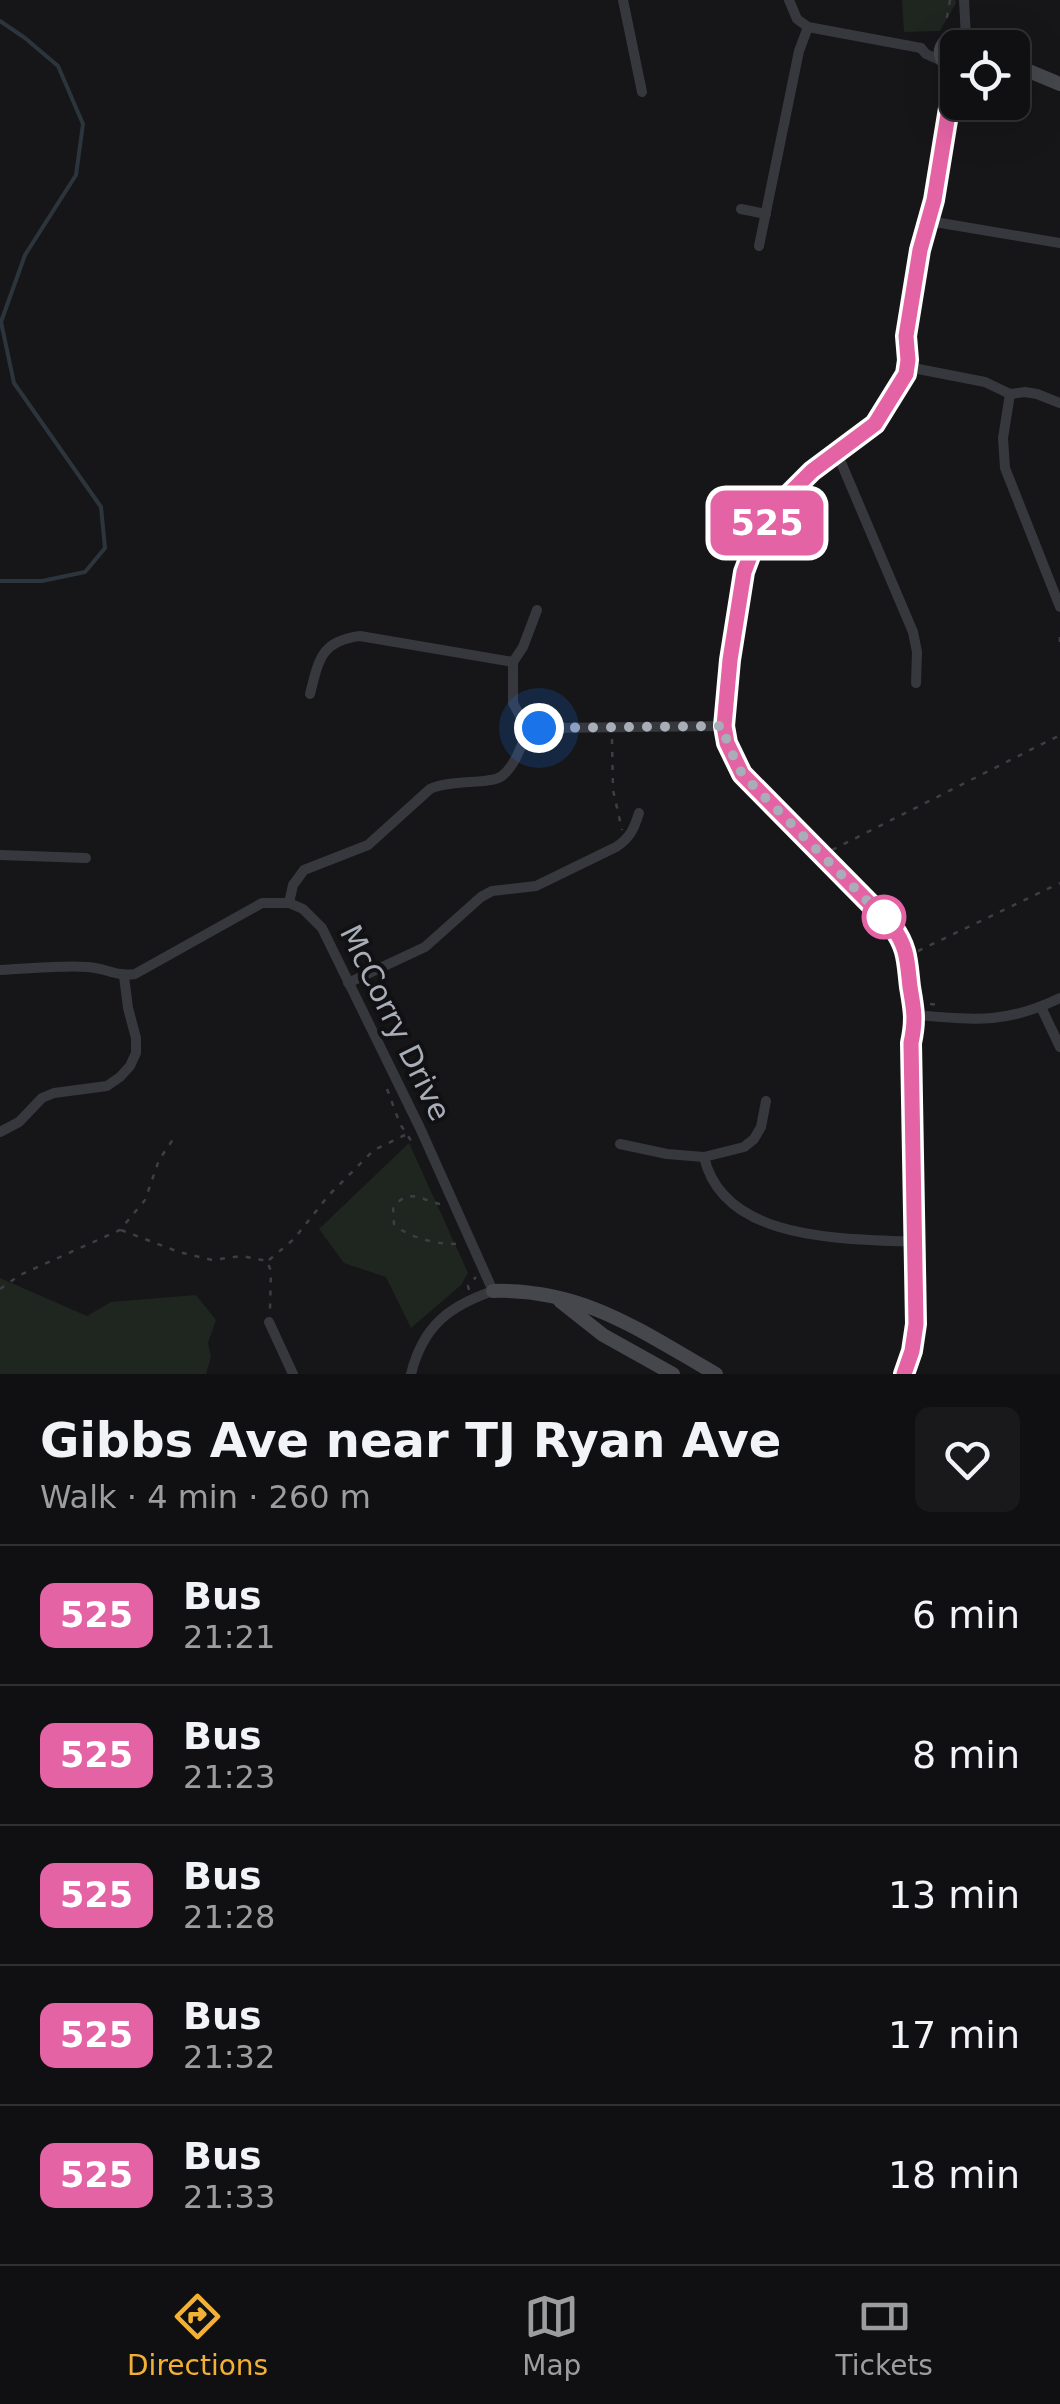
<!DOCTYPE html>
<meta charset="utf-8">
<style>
:root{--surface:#101012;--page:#19191b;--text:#f1f3f6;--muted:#9c9d9f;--line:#303032;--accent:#f2b134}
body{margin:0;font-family:"DejaVu Sans",sans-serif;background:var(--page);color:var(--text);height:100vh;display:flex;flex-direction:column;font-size:38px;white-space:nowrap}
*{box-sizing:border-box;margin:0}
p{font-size:32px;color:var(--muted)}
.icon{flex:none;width:55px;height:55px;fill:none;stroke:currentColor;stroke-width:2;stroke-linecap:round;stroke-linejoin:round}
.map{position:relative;height:1374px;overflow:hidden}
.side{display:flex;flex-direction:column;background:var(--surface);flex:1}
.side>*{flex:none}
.badge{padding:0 20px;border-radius:15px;font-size:35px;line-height:65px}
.tools{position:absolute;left:940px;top:30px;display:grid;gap:20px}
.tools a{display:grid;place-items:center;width:90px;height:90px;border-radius:15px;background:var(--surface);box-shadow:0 10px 40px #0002,0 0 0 2px var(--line);font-size:50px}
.you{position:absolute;width:50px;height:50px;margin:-25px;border:8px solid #fff;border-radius:50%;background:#1a73e8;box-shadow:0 0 0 15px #1a73e833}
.map>.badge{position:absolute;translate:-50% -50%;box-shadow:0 0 0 5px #fff}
.round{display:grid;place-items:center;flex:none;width:105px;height:105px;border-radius:15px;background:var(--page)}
.head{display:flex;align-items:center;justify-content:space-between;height:170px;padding:0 40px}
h1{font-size:48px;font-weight:700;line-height:75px}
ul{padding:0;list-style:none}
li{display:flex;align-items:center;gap:30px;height:140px;padding:0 40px;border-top:2px solid var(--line)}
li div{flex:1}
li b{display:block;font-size:38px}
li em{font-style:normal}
li .badge{min-width:110px;font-weight:700;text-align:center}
.tab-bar{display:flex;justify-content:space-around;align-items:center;height:140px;border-top:2px solid var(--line);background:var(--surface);font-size:28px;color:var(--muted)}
.tab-bar a{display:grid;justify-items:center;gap:5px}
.tab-bar .active{color:var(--accent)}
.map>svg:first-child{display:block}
.green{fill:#1e261f}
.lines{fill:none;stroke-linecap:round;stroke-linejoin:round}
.stream{stroke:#2c353c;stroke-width:4}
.path{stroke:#3d3f44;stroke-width:2.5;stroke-dasharray:5 8;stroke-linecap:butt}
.street{stroke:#37383d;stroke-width:10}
.secondary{stroke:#45474d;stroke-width:14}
.line-casing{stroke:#fff;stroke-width:22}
.line{stroke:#e463a4;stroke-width:15}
.walk{stroke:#a8adb8;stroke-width:10;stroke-dasharray:0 18}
.stop-dot{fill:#fff;stroke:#e463a4;stroke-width:5}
.labels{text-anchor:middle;stroke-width:8;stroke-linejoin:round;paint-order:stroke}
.street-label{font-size:30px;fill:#a8adb8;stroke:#111113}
</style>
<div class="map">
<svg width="1060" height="1374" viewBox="0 0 1060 1374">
<rect width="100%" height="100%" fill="#161618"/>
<!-- green -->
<g class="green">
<path d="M 902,0 L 955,0 L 956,3 L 940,31 L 904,32 Z"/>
<path d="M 409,1143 L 468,1273 L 461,1285 L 411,1328 L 386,1277 L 344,1263 L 319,1229 Z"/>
<path d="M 0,1278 L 87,1316 L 111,1302 L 196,1295 L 216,1320 L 208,1343 L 211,1357 L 206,1374 L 0,1374 Z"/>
</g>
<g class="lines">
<!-- stream -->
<path class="stream" d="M 0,21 L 25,38 L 58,66 L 83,124 L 76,175 L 25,255 L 1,322 L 14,383 L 101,507 L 105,548 L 85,572 L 42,581 L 0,581"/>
<!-- path -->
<g class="path">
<path d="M 950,0 L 947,17 L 954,20"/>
<path d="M 1060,637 L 1060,644"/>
<path d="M 612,739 L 613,790 L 622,830"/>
<path d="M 832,850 L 1060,735"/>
<path d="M 918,951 L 1060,883"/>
<path d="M 930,1004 L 943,1005"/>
<path d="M 387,1089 L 400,1124 L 414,1145"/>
<path d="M 440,1204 C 420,1200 411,1187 393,1207 L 394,1224 C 406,1237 444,1247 461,1243"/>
<path d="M 121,1230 L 179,1252 L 212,1260 L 242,1256 L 267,1261 L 271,1271 L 270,1310"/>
<path d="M 269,1260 L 294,1239 L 328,1196 L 374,1150 L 405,1135"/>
<path d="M 0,1289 L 20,1275 L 120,1230 L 145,1200 L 159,1160 L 176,1135"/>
<path d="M 469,1290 L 468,1286 L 476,1277"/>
</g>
<!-- street -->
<g class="street">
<path d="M 623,0 L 642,92"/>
<path d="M 789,0 L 797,19 L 808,27 L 921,48 L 926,54 L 942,61"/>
<path d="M 964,0 L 966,38"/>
<path d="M 741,209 L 766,214"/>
<path d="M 929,221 L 1060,243"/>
<path d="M 759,246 L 799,51 L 808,27"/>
<path d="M 908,367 L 985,382 L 1010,394 L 1025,392 L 1037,394 L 1060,403"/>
<path d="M 1010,394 L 1003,438 L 1005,468 L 1060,607"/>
<path d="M 837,453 L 913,632 L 917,652 L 916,683"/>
<path d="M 537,610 L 523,647 L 513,662 L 513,703 L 520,716 L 530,725 L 550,728 L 724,726"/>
<path d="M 310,694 C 319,659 321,641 360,636 L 513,662"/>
<path d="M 0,855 L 86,858"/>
<path d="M 289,903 L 293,885 L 304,870 L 368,845 L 430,789 C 451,779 490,785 502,776 C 516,765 523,741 530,725"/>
<path d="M 0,970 C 29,969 59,965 88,967 C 106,968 117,977 135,974 L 262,903 L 289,903 L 303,909 L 322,928 L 420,1128 L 493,1291 C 449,1306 423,1326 411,1374"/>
<path d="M 348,983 L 425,947 L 481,897 L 492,891 L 536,886 L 616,847 C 630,838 634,829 639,813"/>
<path d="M 1041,1007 L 1060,1047"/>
<path d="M 916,1015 C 975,1020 1006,1024 1060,998"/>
<path d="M 0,1132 L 19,1122 L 42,1098 L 54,1093 L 107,1086 L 120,1077 L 130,1066 L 136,1053 L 136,1038 L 128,1008 L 124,976"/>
<path d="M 620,1144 L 667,1154 L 704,1157 L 744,1147 L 754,1139 L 761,1127 L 766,1101"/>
<path d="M 704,1157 C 724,1243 846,1238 915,1242"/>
<path d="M 269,1322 L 293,1374"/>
</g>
<!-- secondary -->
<g class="secondary">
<path d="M 1012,64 L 1060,84"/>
<path d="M 957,70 C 921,59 953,17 974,48"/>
<path d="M 493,1291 C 583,1288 642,1332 716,1374"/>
<path d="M 560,1301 L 603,1335 L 673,1374"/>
<path d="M 904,1374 L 912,1351 L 916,1324 L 911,1043 C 916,1018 914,1011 910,987 C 906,961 908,948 892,926 L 742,774 L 727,743 L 724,726 L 725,695 L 744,572 L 753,548 L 766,525 L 789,494 L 812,471 L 875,424 L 906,375 L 909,360 L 906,336 L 920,250 L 934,200 L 951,97 L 948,87 L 948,68"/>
</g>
</g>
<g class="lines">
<!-- line casing -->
<g class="line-casing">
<path id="line" d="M 904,1374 L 912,1351 L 916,1324 L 911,1043 C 916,1020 914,1010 910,987 C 907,961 908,948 892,926 L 742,774 L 727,743 L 724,726 L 730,660 L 744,572 L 753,548 L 766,524 L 789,494 L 812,471 L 875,424 L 906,374 L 908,360 L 906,336 L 920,250 L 934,200 L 951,96 L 958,86"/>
</g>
<!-- line -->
<use href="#line" class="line"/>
<!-- walk -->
<path class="walk" d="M 539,728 L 724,726 L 727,743 L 742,774 L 892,926 L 884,917"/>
</g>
<!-- markers -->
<circle class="stop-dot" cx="884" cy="917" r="20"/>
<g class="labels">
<!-- street labels -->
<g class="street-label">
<text transform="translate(395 1023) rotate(64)" y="10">McCorry Drive</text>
</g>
</g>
</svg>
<div class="tools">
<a><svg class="icon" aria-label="locate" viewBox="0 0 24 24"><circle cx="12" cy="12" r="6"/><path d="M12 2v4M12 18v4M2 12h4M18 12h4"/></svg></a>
</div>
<div class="you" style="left:539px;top:728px"></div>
<b class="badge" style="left:767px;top:523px;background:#e463a4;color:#fff">525</b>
</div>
<section class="side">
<div class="head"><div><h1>Gibbs Ave near TJ Ryan Ave</h1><p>Walk · 4 min · 260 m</p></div><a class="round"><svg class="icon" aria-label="heart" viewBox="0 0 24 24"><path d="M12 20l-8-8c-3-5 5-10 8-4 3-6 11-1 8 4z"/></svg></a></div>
<ul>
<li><span class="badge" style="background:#e463a4;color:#fff">525</span><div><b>Bus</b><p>21:21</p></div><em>6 min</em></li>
<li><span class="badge" style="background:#e463a4;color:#fff">525</span><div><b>Bus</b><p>21:23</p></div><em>8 min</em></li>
<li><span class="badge" style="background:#e463a4;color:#fff">525</span><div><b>Bus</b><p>21:28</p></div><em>13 min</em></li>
<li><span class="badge" style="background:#e463a4;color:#fff">525</span><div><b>Bus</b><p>21:32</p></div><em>17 min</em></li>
<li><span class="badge" style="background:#e463a4;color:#fff">525</span><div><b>Bus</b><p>21:33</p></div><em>18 min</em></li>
</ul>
</section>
<nav class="tab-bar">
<a class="active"><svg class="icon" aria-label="directions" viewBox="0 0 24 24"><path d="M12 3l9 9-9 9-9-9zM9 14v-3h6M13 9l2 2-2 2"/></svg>Directions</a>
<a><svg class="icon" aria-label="map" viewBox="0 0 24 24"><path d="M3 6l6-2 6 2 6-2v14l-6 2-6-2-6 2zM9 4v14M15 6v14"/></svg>Map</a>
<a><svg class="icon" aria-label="tickets" viewBox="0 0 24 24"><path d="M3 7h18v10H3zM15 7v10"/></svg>Tickets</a>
</nav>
